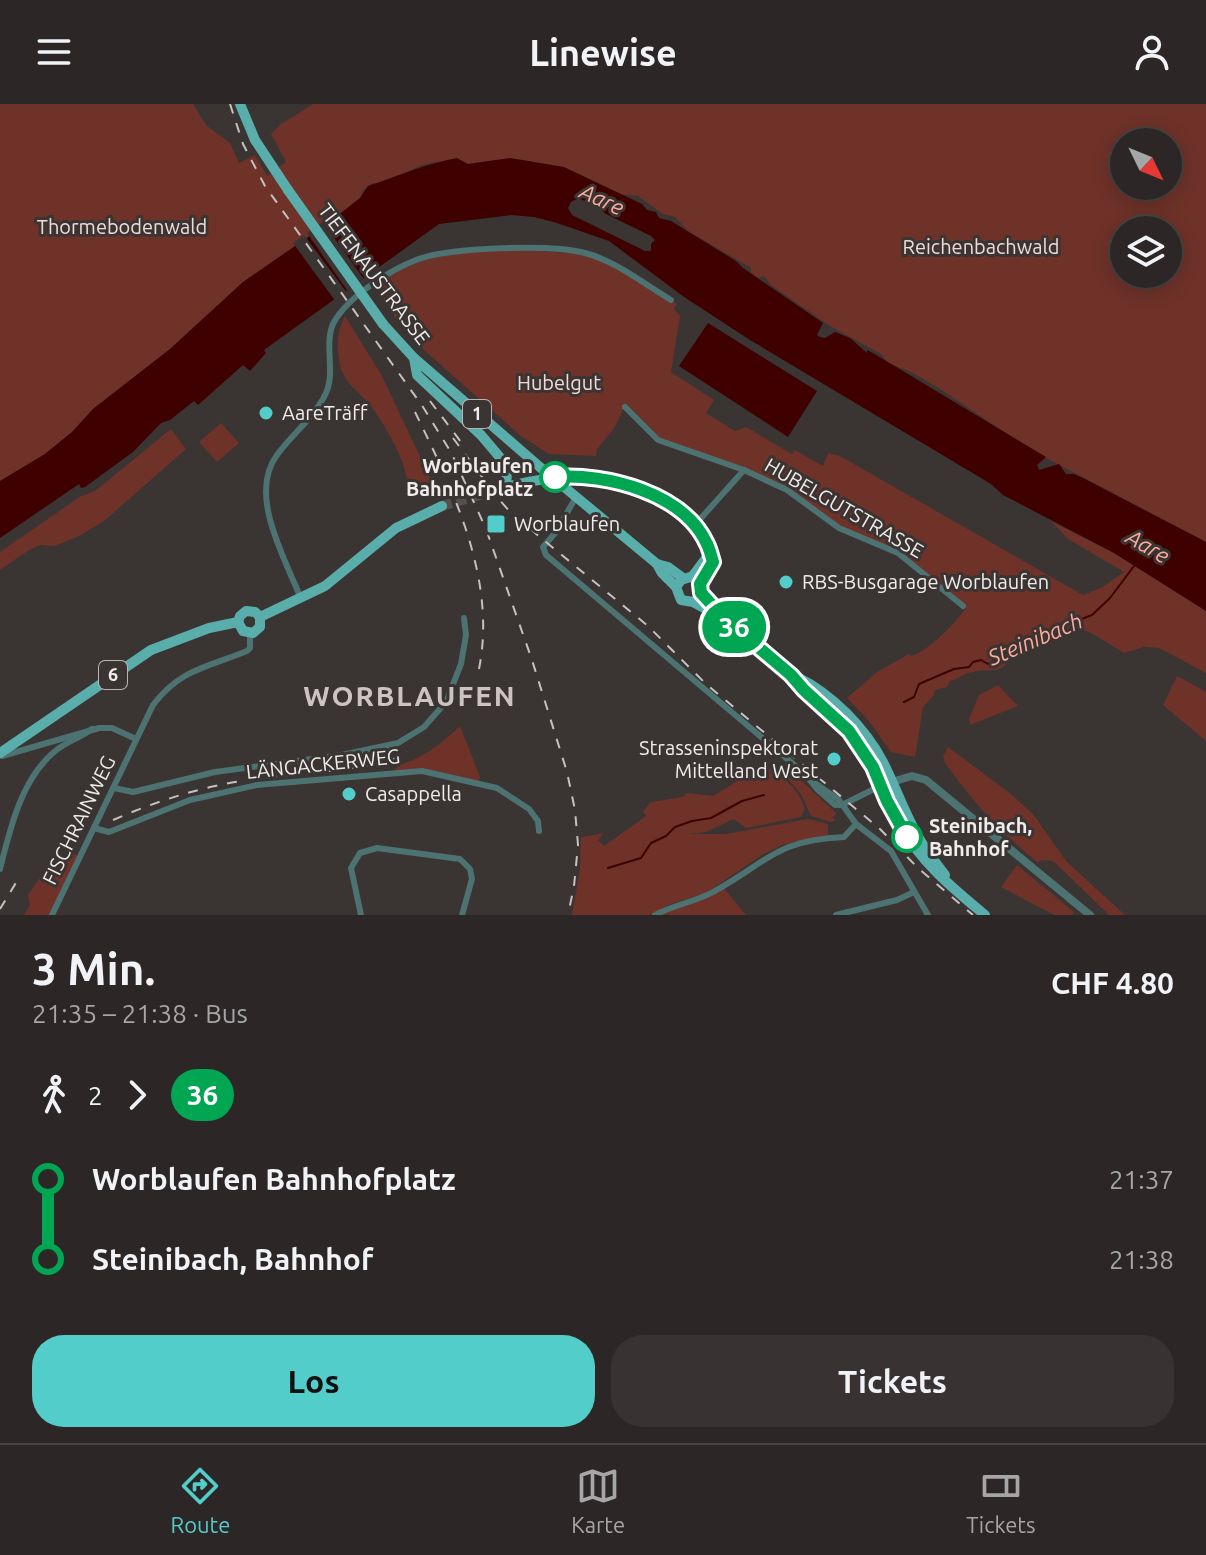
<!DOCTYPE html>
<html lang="de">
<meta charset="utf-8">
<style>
:root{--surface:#2c2726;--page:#383332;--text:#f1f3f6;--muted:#a6a5a7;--line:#484443;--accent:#53cdc9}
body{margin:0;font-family:Ubuntu,sans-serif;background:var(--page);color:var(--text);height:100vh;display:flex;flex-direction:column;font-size:30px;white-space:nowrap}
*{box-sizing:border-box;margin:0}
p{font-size:26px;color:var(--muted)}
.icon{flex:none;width:44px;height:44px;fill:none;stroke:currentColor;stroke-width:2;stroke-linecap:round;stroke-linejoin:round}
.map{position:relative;height:811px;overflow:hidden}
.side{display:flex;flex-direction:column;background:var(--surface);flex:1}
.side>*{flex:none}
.badge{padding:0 16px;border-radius:26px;font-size:28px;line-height:52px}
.needle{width:52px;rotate:133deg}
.buttons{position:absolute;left:1110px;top:24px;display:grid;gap:16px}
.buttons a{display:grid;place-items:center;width:72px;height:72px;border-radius:50%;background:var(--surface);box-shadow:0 4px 20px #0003,0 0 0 2px var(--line);font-size:40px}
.map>.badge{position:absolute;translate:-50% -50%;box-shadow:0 0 0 4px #fff}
.legs{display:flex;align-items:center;gap:12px;height:88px;padding:0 32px;font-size:26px}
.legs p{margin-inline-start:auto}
.head{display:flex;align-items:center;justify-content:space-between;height:136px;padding:0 32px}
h1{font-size:44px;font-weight:600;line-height:60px}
.primary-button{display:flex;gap:16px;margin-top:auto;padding:16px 32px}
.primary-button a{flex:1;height:92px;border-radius:32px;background:var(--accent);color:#111;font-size:32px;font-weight:600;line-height:92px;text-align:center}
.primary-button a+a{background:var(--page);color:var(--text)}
ul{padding:0 32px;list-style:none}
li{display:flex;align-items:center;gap:28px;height:80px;font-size:30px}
li i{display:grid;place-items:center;width:12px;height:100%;margin:0 10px;background:currentColor}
li i::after{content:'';width:20px;height:20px;margin:-10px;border:6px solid;border-radius:50%;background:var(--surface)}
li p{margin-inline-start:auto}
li:first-child i{background:linear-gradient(#0000 50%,currentColor 0)}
li:last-child i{background:linear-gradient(currentColor 50%,#0000 0)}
header{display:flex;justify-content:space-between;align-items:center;height:104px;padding:0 32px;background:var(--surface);font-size:36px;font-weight:600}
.tabs{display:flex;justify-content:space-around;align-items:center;height:112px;border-top:2px solid var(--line);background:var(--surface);font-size:22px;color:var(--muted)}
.tabs a{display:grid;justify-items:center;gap:4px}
.tabs .on{color:var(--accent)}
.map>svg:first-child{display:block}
.green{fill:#6e3229;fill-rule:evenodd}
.water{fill:#3f0000;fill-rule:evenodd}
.pier{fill:#3a3433}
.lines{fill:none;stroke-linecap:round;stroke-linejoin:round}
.stream{stroke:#3f0000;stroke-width:2}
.primary-tunnel{stroke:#55504f;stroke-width:10;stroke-dasharray:10 5;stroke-linecap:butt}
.minor{stroke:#4c7271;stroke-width:6}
.tertiary{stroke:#4c7271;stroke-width:8}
.primary{stroke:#59adaa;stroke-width:10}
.rail{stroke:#c5c1c0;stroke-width:2;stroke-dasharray:10 10;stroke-linecap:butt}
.primary-bridge{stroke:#59adaa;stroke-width:10}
.line-1-casing{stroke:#fff;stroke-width:18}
.line-1{stroke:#00a651;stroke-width:12}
.poi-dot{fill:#53cdc9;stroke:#3a3433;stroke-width:3}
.stop-1-dot{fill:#fff;stroke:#00a651;stroke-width:4}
.labels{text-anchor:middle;stroke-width:6;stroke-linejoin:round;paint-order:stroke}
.shield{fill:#3a3433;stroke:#b9b5b4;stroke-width:2}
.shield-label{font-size:18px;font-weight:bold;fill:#f0eceb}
.park-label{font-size:20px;fill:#f1dbd7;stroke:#3a3433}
.street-label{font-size:20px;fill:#f0eceb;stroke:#3a3433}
.poi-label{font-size:20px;fill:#f0eceb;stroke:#3a3433;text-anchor:start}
.stop-label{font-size:20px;font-weight:bold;fill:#f0eceb;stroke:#3a3433;text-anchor:end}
.water-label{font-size:22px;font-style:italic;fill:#ffab9c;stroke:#3a3433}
.district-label{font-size:28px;font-weight:bold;letter-spacing:2px;fill:#ccc4c3;stroke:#3a3433}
</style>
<header><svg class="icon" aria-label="menu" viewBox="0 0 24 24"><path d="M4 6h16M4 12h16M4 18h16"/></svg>Linewise<svg class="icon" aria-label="person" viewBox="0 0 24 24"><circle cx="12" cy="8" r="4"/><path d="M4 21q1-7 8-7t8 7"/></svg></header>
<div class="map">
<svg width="1206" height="811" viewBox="0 0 1206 811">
<rect width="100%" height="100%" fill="#3a3433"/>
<!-- green -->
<g class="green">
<path d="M 0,0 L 193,0 L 206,21 L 230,39 L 239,59 L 255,51 L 267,72 L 286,58 L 271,30 L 281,20 L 313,0 L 1206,0 L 1206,438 L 1033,347 L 937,283 L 911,268 L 888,259 L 881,250 L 830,222 L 771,181 L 764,172 L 757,174 L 751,168 L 751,164 L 688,127 L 675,113 L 663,110 L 638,92 L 617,90 L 545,60 L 510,54 L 468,60 L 434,58 L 419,62 L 391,76 L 371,80 L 363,86 L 360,94 L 327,120 L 243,178 L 170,245 L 93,305 L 72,328 L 45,350 L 0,377 ZM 1124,38 L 1168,38 L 1168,82 L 1124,82 ZM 1124,126 L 1168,126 L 1168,170 L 1124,170 Z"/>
<path d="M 507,145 L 587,150 L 614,162 L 677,200 L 674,205 L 680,212 L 671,268 L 714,296 L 706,309 L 735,327 L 746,323 L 792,350 L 795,346 L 823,362 L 828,349 L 840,352 L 1083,491 L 1101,484 L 1124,468 L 1068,435 L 1051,417 L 1114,449 L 1206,507 L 1206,569 L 1159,544 L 1144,543 L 1124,549 L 1093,530 L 1074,522 L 1047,539 L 1014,547 C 1003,575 990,562 968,569 C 961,572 958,575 950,577 L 947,583 L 935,586 L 934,591 L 923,603 L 915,653 L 891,648 L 868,616 L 847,594 L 877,568 L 909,550 L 911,552 C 929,547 955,519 966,504 L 908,456 L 857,433 L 787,386 L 658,336 L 624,304 L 615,323 L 597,345 L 596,352 L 549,350 L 521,332 L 424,246 L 396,215 L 374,180 C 423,150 451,150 507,145 Z"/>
<path d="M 345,212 L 382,272 L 432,378 L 408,383 C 407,359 389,329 376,309 C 357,281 338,282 338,242 C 338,230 340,222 345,212 Z"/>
<path d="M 221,319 L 239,339 L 217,358 L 199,338 Z"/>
<path d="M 171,325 L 186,345 L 104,417 L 79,432 L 55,442 L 40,441 L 29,446 L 0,466 L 0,448 L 81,392 L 95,387 Z"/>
<path d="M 1177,572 L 1206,588 L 1206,637 L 1163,601 Z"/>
<path d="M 998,581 L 1018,602 L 970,621 L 969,615 L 979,591 Z"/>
<path d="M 460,622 L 480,673 L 478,680 L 422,667 L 393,669 L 397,662 C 425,653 438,642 460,622 Z"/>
<path d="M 948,643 L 1011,690 L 1033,710 L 1067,758 L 1125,811 L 1109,811 L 1053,757 L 1041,756 L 1038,759 C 1002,730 972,697 945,659 L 943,652 Z"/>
<path d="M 763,661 C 781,671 799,684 805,705 L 801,713 L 746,724 L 734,715 L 706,728 L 689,730 L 726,730 L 808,715 L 828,720 L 828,731 L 782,741 L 762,751 L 706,789 L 671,800 L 650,811 L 572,811 L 580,765 L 581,733 L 604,729 L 598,736 L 604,742 L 646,712 L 643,707 L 651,698 L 683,693 L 687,689 L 713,692 Z"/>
<path d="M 786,662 L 837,710 L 832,713 L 836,716 L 831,718 L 811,712 L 801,690 L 782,668 L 781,665 Z"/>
<path d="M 74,750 L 79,752 L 52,811 L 24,811 L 30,801 L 28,791 C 39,775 53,752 74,750 Z"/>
<path d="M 1017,761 L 1074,808 L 1072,811 L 1054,811 L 1001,783 Z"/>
<path d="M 722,782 L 746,811 L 655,811 Z"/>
</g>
<!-- water -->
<g class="water">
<path d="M 457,54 L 468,60 L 510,54 L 564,63 L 642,100 L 647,106 L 656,108 L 659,114 L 671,117 L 736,157 L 743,164 L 823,219 L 817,231 L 820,233 L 825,234 L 835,228 L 850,234 L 867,249 L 867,246 L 873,249 L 1046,353 L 1037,361 L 1039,366 L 1059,360 L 1066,370 L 1074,370 L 1083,374 L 1206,438 L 1206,507 L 1114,449 L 1003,391 L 991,380 L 750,236 L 684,193 L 609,137 L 557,119 L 534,113 L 511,111 L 439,120 L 264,246 L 266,249 L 250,267 L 243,261 L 198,301 L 194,297 L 170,316 L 161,319 L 133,348 L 85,383 L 81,384 L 79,380 L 0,434 L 0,377 L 45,350 L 72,328 L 93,305 L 170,245 L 243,178 L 327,120 L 360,94 L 368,82 C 398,72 425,60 457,54 ZM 577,95 L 591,98 L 606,110 L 651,132 L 655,136 L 651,140 L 651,147 L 645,147 L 572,111 L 568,104 L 571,98 Z"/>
<path d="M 708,219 L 817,287 L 788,333 L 679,262 Z"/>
</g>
<!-- pier -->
<g class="pier">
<path d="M 323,118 L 366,178 L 349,189 L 307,129 Z"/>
<path d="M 304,131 L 348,190 L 336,198 L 293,139 Z"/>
</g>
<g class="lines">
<!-- stream -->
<g class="stream">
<path d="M 904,598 L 914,593 L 919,580 L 954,565 L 969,563 L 973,558 L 981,556 L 988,560 L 999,555 L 1011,543 L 1092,511 L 1110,494 L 1134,462"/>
<path d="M 608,764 L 641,754 L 651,739 L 666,732 L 675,723 L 692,717 L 711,714 L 742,697 L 764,691"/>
</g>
<!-- primary-tunnel -->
<path class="primary-tunnel" d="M 442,402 L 506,383"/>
<!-- minor -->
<g class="minor">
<path d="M 625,303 L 658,336 L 744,366 L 787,386 L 839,424 L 898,449 L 963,502"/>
<path d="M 576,393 L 556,428 L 543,443 L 546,451 L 805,670 L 818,686 L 835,701 L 842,701 L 882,681"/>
<path d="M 694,422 L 744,366"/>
<path d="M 301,495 C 286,456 247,391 277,351 C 292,330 315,313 326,289 C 336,267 323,239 334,218 C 348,193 390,166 416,156 C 449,143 551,140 585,149 C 616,157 644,180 671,196"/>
<path d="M 2,652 L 99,624 L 112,624 L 136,635"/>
<path d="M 812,677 L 839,696 L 856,720 L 891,747 L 928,811"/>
<path d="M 114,684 L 133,688 L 215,668 L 342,651 L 398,639 L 424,623 L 446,598 L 461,560 L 466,531 L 464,514"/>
<path d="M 94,724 L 109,728 L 190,696 L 257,681 L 422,667 L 497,684 L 529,705 L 538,717 L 539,727"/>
<path d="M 0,765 C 10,725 21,676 54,648 C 65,638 80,634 92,625"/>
<path d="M 52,811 L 153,601 C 180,565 208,563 247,547 L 250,544 L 250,529"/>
<path d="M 361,811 L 351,764 L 360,749 L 377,744 L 460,755 L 470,765 L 472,775 L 462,811"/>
<path d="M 655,811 C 673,801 695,798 713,788 C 768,758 775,736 844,733 L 856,720"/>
<path d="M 836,811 L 897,796 L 914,788"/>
</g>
<!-- tertiary -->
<path class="tertiary" d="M 892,678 L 912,672 L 926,676 L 1090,811"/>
<!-- primary -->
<g class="primary">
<path d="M 240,0 L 255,36 L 288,86"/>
<path d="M 383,220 L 414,254 L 541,364"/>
<path d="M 414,254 L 417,271 L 481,331 L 503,357 L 507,368 L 506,383 C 569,366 636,368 687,415 C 701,428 712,443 713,462 L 700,480"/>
<path d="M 563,382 L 657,460 L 662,469 L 676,483 L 681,496 L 693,498 L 723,514"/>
<path d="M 657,460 L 668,463 L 683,474"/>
<path d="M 692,473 L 710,449"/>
<path d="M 676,483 L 681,476 L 690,473 L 698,476 L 702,486"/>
<path d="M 701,489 C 733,523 770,552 803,585 C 818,600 835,611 849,626 C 873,653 881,687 898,718 C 920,757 951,783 985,811"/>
<path d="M 260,513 L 325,482 L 396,424 L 442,402"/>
<path d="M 238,518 L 243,527 L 253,529 L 260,523 L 260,513"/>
<path d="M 238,518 L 240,512 L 246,507 L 255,508 L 260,513"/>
<path d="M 797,573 C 832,590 865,624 883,658 C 895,682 904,707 917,731 C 925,745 935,758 945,771"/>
<path d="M 0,649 L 151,546 L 209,524 L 238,518"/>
</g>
<!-- rail -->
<g class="rail">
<path d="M 230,0 L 243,40 L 265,82 L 423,303 L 452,350 L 486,425 L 532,556 L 567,668 L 575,706 L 578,741 L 574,782 L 568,811"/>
<path d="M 430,297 L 464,342"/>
<path d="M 415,308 C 453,386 497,475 479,565"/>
<path d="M 453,334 L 497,393 L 512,410 L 648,522 L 706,580 L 880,725 L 918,764 L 973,811"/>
<path d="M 113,716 C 157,697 200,683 248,676 C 298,668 351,669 400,653"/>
<path d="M 0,805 L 17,777"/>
</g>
<!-- primary-bridge -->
<g class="primary-bridge">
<path d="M 288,86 L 383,220"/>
<path d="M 541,364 L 563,382"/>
</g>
</g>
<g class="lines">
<!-- line-1 casing -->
<g class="line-1-casing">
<path id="line-1" d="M 555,373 C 606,369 684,389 707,440 C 710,446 711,452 713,458 L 700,480 L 701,489 L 726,516 L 791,571 L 804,586 L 849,627 L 873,663 L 887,697 L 907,733"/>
</g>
<!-- line-1 -->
<use href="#line-1" class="line-1"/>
</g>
<!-- markers -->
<g class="poi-dot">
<circle cx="266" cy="309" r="8"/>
<rect x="486" y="410" width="20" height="20" rx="4"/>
<circle cx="786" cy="478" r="8"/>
<circle cx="834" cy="655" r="8"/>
<circle cx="349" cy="690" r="8"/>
</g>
<g class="stop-1-dot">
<circle cx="555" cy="373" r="14"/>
<circle cx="907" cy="733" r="14"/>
</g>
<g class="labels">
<!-- shield labels -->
<g class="shield">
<rect x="463" y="296" width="28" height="28" rx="6"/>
<rect x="99" y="557" width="28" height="28" rx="6"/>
</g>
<g class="shield-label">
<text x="477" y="316">1</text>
<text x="113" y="577">6</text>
</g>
<!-- park labels -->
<g class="park-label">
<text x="122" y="130">Thormebodenwald</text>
<text x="981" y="150">Reichenbachwald</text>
<text x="559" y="286">Hubelgut</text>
</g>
<!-- street labels -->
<g class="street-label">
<text transform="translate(374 170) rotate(53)" y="7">TIEFENAUSTRASSE</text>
<text transform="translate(844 404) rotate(30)" y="7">HUBELGUTSTRASSE</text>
<text transform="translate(323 660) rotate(-6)" y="7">LÄNGACKERWEG</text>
<text transform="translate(79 716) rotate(-64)" y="7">FISCHRAINWEG</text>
</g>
<!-- poi labels -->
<g class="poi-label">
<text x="282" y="316">AareTräff</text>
<text x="514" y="427">Worblaufen</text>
<text x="802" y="485">RBS-Busgarage Worblaufen</text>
<text x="818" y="651" text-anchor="end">Strasseninspektorat<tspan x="818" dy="23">Mittelland West</tspan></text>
<text x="365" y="697">Casappella</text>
</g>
<!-- stop labels -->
<g class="stop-label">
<text x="533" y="369">Worblaufen<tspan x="533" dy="23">Bahnhofplatz</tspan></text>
<text x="929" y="729" text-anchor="start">Steinibach,<tspan x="929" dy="23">Bahnhof</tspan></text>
</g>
<!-- water labels -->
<g class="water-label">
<text transform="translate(602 95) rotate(25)" y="8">Aare</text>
<text transform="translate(1148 442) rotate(30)" y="8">Aare</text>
<text transform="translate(1035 535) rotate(-23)" y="8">Steinibach</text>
</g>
<!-- district labels -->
<g class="district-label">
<text x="410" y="602">WORBLAUFEN</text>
</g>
</g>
</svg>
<div class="buttons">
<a><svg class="needle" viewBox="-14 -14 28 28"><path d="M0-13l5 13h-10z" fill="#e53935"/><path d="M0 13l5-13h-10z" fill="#a6a5a7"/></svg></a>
<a><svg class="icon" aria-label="layers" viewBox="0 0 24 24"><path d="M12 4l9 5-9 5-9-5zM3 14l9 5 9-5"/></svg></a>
</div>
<b class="badge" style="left:734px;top:523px;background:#00a651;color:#fff">36</b>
</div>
<section class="side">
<div class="head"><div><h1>3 Min.</h1><p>21:35 – 21:38 · Bus</p></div><b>CHF 4.80</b></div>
<div class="legs"><svg class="icon" aria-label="walk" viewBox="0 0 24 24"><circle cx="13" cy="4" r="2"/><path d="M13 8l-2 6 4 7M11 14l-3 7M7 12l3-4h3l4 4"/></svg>2<svg class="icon" aria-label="forward" viewBox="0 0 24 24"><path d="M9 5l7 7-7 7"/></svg><b class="badge" style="background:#00a651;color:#fff">36</b></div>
<ul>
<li><i style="color:#00a651"></i><b>Worblaufen Bahnhofplatz</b><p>21:37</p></li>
<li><i style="color:#00a651"></i><b>Steinibach, Bahnhof</b><p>21:38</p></li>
</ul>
<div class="primary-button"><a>Los</a><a>Tickets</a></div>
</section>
<nav class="tabs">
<a class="on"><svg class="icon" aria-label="directions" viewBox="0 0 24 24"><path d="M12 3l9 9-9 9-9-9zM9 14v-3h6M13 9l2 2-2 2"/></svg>Route</a>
<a><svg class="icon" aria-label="map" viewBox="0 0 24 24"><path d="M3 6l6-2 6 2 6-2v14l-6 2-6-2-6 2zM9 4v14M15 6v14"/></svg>Karte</a>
<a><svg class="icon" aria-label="tickets" viewBox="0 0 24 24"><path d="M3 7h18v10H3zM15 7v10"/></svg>Tickets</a>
</nav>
